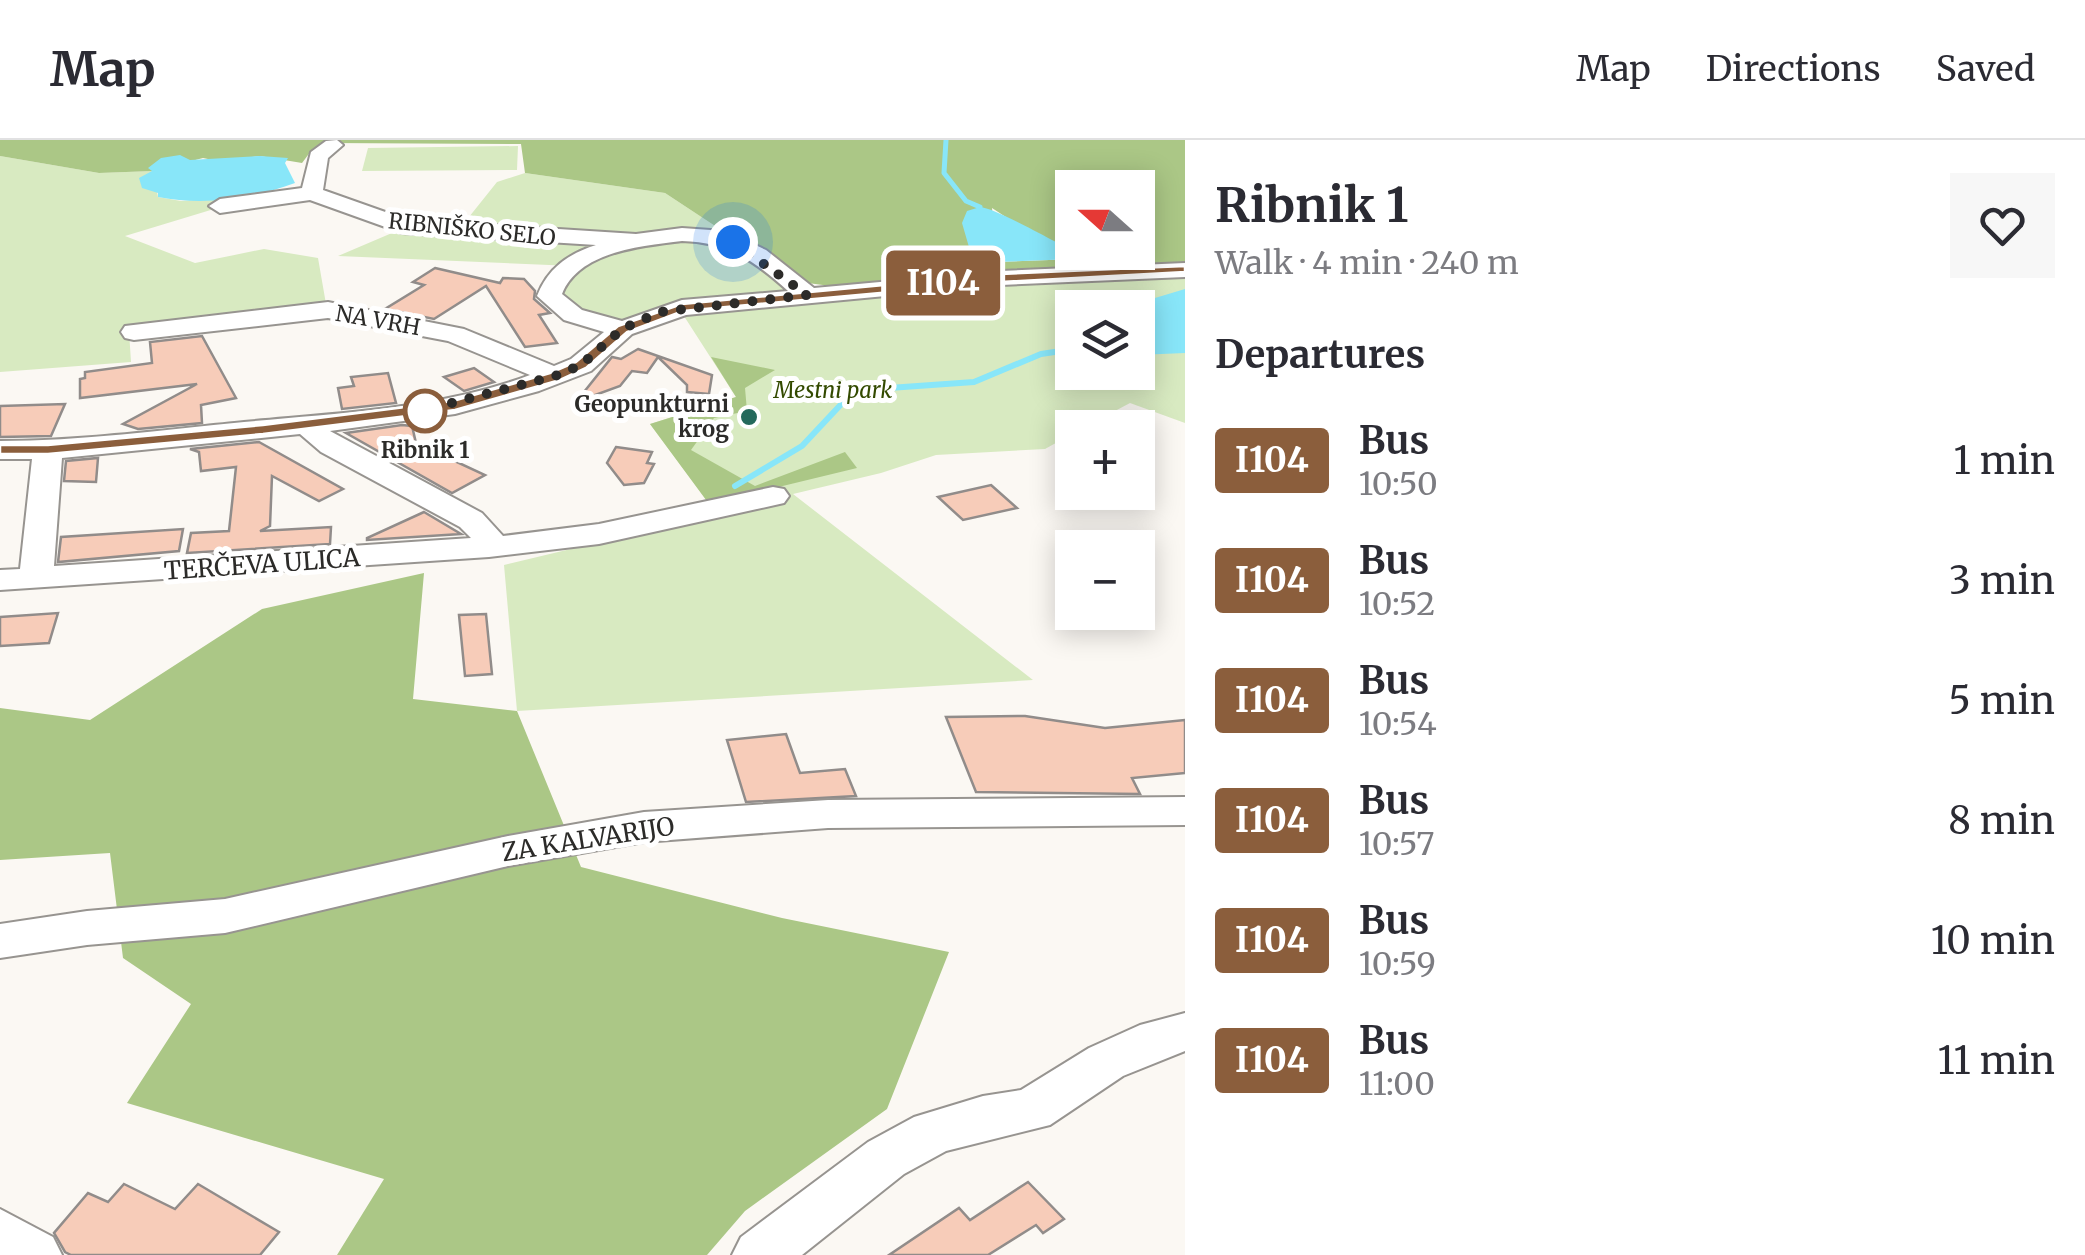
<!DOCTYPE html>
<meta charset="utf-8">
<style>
:root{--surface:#fff;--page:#f7f7f7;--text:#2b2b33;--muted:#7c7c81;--line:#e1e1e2}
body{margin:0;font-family:Merriweather,serif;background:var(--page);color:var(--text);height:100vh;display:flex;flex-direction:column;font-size:38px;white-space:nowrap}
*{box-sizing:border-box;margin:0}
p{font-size:32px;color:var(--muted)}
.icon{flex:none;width:55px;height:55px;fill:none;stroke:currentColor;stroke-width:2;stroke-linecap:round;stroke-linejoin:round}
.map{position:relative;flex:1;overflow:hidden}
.side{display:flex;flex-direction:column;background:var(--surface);width:900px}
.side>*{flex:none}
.badge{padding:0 20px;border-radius:8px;font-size:35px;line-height:65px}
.needle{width:65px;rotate:291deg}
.controls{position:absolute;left:1055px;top:30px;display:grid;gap:20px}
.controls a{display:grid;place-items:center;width:100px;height:100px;border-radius:0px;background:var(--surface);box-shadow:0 5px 25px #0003;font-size:50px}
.you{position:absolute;width:50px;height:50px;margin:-25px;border:8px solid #fff;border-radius:50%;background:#1a73e8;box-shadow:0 0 0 15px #1a73e833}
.map>.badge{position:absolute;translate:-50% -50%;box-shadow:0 0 0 5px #fff}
h2{padding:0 30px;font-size:38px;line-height:90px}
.round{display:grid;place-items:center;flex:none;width:105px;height:105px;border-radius:0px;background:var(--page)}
.overview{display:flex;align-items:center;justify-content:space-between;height:170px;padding:0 30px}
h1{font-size:48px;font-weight:700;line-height:75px}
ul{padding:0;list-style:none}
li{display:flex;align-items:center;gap:30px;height:120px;padding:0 30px}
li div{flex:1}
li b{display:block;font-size:38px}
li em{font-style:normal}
li .badge{min-width:110px;font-weight:700;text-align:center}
header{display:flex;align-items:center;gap:60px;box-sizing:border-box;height:140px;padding:0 50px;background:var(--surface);border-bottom:2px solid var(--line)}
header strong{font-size:48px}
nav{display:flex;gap:55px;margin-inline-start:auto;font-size:35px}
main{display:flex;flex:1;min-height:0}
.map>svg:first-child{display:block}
.green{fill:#d8eac1;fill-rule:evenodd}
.forest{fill:#abc786;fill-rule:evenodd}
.water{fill:#88e6f9}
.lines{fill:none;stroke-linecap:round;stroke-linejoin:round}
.stream-far1{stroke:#88e6f9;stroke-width:5}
.stream{stroke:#88e6f9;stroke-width:6}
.building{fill:#f7ccb9;stroke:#918c8a;stroke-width:2.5}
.minor-casing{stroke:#979490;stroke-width:4}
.minor{fill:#fff;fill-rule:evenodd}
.line{fill:#8b5e3c;stroke:#fff;stroke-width:2.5}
.walk{stroke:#2c2b29;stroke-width:10;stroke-dasharray:0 18}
.stop-dot{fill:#fff;stroke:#8b5e3c;stroke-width:5}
.poi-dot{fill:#24695b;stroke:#fff;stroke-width:4}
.labels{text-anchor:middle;stroke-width:10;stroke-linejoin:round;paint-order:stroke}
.far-street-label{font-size:22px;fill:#2c2b29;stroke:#fff}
.far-park-label{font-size:22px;font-style:italic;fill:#334a00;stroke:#fff}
.far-poi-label{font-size:22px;font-weight:bold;fill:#2c2b29;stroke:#fff;text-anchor:end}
.far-stop-label{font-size:22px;font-weight:bold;fill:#2c2b29;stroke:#fff}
.street-label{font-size:25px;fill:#2c2b29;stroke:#fff}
</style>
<header>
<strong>Map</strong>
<nav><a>Map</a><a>Directions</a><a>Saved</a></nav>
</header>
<main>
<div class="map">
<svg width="1185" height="1115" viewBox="0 0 1185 1115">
<rect width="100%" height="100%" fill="#fbf8f3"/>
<!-- green -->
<g class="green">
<path d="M 518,6 L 517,30 L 362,31 L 368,8 Z"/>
<path d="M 0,16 L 99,33 L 153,31 L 158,57 L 181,61 L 257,56 L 125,96 L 195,123 L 264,109 L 318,118 L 326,164 L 129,191 L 131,222 L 0,232 Z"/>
<path d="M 525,33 L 665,53 L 800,142 L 785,153 L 660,167 L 623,181 L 595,178 L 557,160 L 573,126 L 338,116 L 399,90 L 457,92 L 497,42 Z"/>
<path d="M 1185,133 L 1185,283 L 1130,263 L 1085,287 L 1072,288 L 1072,294 L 1045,309 L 936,315 L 881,333 L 793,354 L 1033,540 L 517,571 L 504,425 L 717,374 L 650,284 L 736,257 L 682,173 L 975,144 ZM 1072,168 L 1138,168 L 1138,232 L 1072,232 Z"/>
</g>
<!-- forest -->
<g class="forest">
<path d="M 0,0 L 1185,0 L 1185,127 L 967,134 L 838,147 L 800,142 L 665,53 L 525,33 L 521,4 L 326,3 L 311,11 L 302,23 L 260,16 L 218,21 L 203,18 L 153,31 L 99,33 L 0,16 ZM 1072,48 L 1138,48 L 1138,112 L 1077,113 L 1076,119 L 996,122 L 992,68 L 1021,87 L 1072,111 Z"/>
<path d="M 711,217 L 775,230 L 745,248 L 747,271 L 714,278 L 691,310 L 755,346 L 845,312 L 857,328 L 709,364 L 650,284 L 736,257 Z"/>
<path d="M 424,433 L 413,559 L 517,571 L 581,727 L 782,778 L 949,812 L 887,969 L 745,1071 L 707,1115 L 337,1115 L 384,1039 L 127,963 L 191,864 L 123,818 L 110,713 L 0,720 L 0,568 L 90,580 L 262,469 Z"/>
</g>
<!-- water -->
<g class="water">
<path d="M 180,15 L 190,20 L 260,16 L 288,18 L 285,23 L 295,43 C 250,59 205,66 158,57 L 158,53 L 142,48 L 139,38 L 152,31 L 148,28 L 161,18 Z"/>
<path d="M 980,67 C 996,68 1059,105 1078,113 L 1076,119 L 996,122 L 971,114 L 962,83 L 967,71 Z"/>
<path d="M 1185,149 L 1185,213 L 1138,215 L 1138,168 L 1125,167 Z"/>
</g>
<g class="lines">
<!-- stream-far1 -->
<path class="stream-far1" d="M 946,0 L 944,33 L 966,61 L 980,67"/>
<!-- stream -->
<path class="stream" d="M 735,346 L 802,306 L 847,258 L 861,250 L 974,242 L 1041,214 L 1061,211"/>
</g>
<!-- building -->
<g class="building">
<path d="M 435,128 L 500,143 L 503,138 L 524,139 L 535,151 L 534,159 L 550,173 L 539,175 L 557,203 L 525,207 L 486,146 L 434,179 L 385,169 L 424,145 L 413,142 Z"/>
<path d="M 202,196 L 236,258 L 201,265 L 202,283 L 138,289 L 123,284 L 197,244 L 80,258 L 80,239 L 85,238 L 85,232 L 152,223 L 150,202 Z"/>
<path d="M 638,209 L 712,235 L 709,254 L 687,252 L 687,245 L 658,217 L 647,233 L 632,231 L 620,246 L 576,262 L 612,217 L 621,219 Z"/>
<path d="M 474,228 L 494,242 L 464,251 L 444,237 Z"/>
<path d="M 388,233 L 396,263 L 342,269 L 338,248 L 354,246 L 351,237 Z"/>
<path d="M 65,264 L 51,296 L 0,297 L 0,266 Z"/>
<path d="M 402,285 L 412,286 L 416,303 L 485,335 L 452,353 L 346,293 Z"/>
<path d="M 259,302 L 343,349 L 319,361 L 272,336 L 270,386 L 260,391 L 331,387 L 330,404 L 187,413 L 191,393 L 229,391 L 236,327 L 201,331 L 199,312 L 190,309 Z"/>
<path d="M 616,307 L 652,312 L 647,323 L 654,324 L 644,343 L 624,345 L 607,323 Z"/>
<path d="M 98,318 L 96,342 L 64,341 L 66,321 Z"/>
<path d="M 991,345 L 1017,368 L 963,380 L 938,357 Z"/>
<path d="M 424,372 L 461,394 L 367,400 L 367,398 Z"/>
<path d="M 183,389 L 179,411 L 58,422 L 61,397 Z"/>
<path d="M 58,473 L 49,503 L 0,506 L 0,477 Z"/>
<path d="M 486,474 L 492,534 L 465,536 L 459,475 Z"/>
<path d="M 1025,576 L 1105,588 L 1185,580 L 1185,633 L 1132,638 L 1140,654 L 976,652 L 946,577 Z"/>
<path d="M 786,594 L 800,633 L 845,629 L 856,656 L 746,662 L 727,600 Z"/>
<path d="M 1028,1042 L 1064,1079 L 1043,1093 L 1036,1085 L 988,1115 L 889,1115 L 959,1068 L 970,1080 Z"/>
<path d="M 124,1044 L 175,1069 L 198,1044 L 279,1092 L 260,1115 L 71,1115 L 65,1112 L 54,1093 L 88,1053 L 108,1062 Z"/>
</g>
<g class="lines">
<!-- minor casing -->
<g class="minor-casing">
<g id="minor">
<path d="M 337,0 L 343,5 L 328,18 L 323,50 L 405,79 L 636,94 L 682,88 L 725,91 L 766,110 L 814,148 L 1001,131 L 1185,123 L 1185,137 L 1001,145 L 686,175 L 632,194 L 591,231 L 539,251 L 455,274 L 330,291 L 482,373 L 503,396 L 599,384 L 773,347 L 784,349 L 789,356 L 784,363 L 599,404 L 489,417 L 0,450 L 0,430 L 20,429 L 32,319 L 0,319 L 0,301 C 81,301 163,290 244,282 C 338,273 440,269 530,235 L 448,201 L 328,178 L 134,200 L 125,198 L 121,192 L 125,186 L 328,162 L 464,189 L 554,226 L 571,219 L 604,192 L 564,180 L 537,156 C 548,128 568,114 596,105 L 402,93 L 310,60 L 220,73 L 209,66 L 220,59 L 302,48 L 311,12 L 326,1 ZM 682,101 C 727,102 755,121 788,151 L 682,160 L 622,181 L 582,170 L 562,154 C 579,111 642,106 682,101 ZM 300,294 L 321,312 L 460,387 L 471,398 L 54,426 L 62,318 Z"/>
<path d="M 1185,657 L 1185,685 L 828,688 L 644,702 L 508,726 L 225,793 L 87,805 L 0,818 L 0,784 L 87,771 L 225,759 L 508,696 L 644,672 L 828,660 Z"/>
<path d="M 1185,873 L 1185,911 L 1123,936 L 1050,985 L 946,1011 L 904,1034 L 802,1115 L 732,1115 L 741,1097 L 868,1002 L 914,977 L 983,956 L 1021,950 L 1089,908 L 1140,885 Z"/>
<path d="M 0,1069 L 53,1097 L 62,1115 L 0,1115 Z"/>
</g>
</g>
<!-- minor -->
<use href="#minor" class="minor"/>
</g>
<!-- line -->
<path class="line" d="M 1185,126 L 1185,132 L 1001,142 L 683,171 L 627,192 L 586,228 L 560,240 L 455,270 L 263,294 L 48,314 L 0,314 L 0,305 L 48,305 L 263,285 L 453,261 L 550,233 L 576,222 L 618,186 L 682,164 L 1001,134 Z"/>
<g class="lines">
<!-- walk -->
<path class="walk" d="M 425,271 L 421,271 L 555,236 L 581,225 L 622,189 L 660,172 L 807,155 L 733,102"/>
</g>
<!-- markers -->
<circle class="stop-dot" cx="425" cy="271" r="20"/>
<circle class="poi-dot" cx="749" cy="277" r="10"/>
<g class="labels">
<!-- far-street labels -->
<g class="far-street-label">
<text transform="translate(472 89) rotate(6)" y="8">RIBNIŠKO SELO</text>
<text transform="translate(378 180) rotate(10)" y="8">NA VRH</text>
</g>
<!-- far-park labels -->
<g class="far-park-label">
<text x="833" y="258">Mestni park</text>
</g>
<!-- far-poi labels -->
<g class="far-poi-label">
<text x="729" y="272">Geopunkturni<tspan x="729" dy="25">krog</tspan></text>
</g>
<!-- far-stop labels -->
<g class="far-stop-label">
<text x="425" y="318">Ribnik 1</text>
</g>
<!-- street labels -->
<g class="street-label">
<text transform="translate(262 424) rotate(-4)" y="9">TERČEVA ULICA</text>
<text transform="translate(588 699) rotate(-9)" y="9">ZA KALVARIJO</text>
</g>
</g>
</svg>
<div class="controls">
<a><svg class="needle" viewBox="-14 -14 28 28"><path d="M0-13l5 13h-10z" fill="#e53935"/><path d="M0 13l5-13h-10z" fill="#7c7c81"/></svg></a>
<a><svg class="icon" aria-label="layers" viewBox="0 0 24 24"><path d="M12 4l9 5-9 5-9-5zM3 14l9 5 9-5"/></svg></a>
<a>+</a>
<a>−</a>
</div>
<div class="you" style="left:733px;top:102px"></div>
<b class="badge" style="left:943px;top:143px;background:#8b5e3c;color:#fff">I104</b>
</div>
<section class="side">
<div class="overview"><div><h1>Ribnik 1</h1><p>Walk · 4 min · 240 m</p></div><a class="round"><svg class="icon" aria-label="heart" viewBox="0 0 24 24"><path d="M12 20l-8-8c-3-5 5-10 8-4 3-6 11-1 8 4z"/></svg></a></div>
<h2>Departures</h2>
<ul>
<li><span class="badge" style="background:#8b5e3c;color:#fff">I104</span><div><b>Bus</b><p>10:50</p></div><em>1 min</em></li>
<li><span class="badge" style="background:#8b5e3c;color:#fff">I104</span><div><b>Bus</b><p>10:52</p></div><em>3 min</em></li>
<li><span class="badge" style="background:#8b5e3c;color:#fff">I104</span><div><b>Bus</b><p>10:54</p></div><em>5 min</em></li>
<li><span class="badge" style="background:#8b5e3c;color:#fff">I104</span><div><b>Bus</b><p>10:57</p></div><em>8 min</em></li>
<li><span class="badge" style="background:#8b5e3c;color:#fff">I104</span><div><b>Bus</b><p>10:59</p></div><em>10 min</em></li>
<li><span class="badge" style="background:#8b5e3c;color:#fff">I104</span><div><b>Bus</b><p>11:00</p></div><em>11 min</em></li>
</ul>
</section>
</main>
